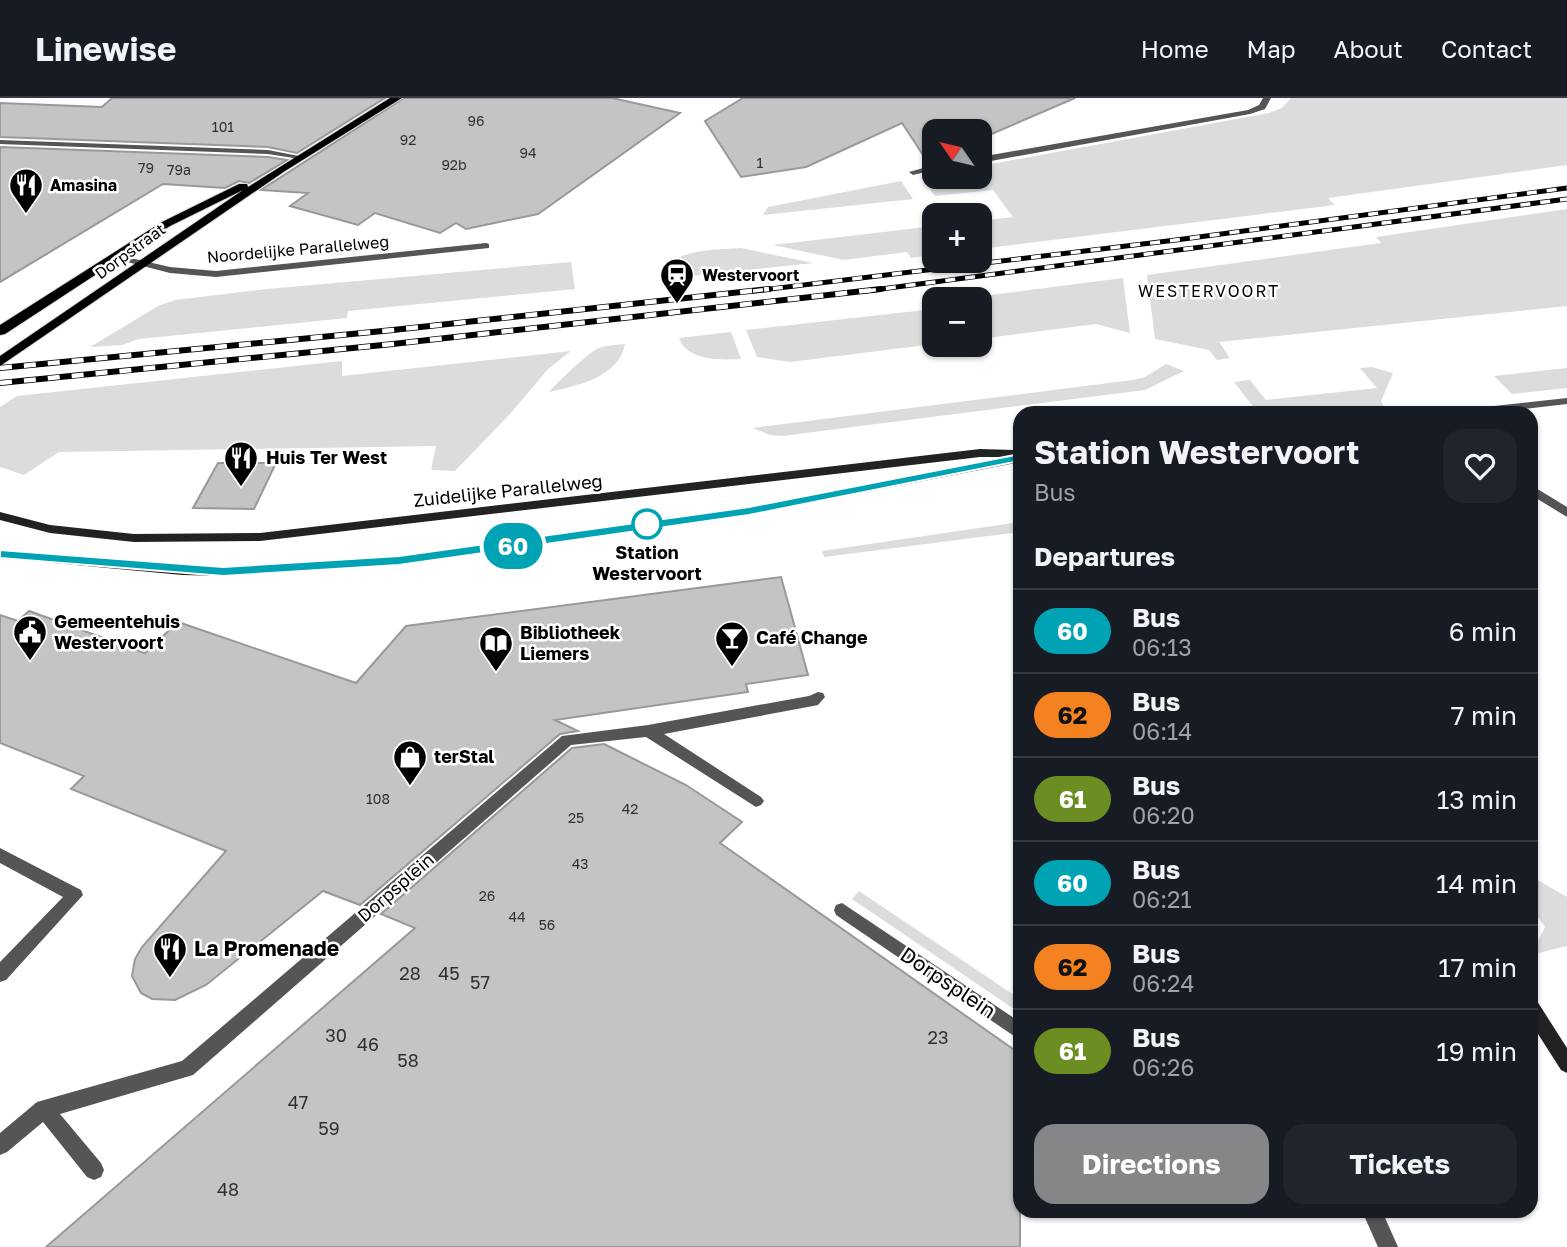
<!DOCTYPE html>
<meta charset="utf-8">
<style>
:root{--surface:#171b24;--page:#20242c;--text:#f1f3f6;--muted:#9ea1a6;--line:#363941;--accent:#858687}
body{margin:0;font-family:"Golos Text",sans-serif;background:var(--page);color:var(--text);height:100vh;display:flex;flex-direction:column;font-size:26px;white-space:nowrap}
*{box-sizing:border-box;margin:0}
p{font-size:23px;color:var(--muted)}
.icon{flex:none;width:38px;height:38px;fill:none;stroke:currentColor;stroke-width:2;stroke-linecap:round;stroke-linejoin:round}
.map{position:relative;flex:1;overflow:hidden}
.side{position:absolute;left:1013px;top:308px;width:525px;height:812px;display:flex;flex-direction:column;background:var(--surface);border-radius:21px;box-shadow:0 2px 5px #0004}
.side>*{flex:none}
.badge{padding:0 14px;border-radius:23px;font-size:24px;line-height:46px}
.needle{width:46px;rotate:304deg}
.fabs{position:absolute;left:922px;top:21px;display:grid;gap:14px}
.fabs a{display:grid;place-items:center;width:70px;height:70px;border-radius:14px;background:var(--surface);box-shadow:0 2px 5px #0004;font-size:35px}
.map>.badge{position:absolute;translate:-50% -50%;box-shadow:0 0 0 4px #fff}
h2{padding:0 21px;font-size:26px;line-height:63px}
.round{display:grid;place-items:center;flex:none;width:74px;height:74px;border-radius:21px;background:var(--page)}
.summary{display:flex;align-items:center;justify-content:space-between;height:119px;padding:0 21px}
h1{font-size:33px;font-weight:700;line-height:52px}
.primary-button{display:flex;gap:14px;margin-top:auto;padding:14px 21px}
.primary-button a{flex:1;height:80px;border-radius:21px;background:var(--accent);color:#fff;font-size:28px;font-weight:700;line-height:80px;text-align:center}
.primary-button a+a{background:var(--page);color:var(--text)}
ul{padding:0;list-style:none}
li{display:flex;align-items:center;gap:21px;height:84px;padding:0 21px;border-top:2px solid var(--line)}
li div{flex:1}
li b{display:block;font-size:26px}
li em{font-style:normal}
li .badge{min-width:77px;font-weight:700;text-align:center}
header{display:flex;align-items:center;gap:42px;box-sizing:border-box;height:98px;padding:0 35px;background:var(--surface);border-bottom:2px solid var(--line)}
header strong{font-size:33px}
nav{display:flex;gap:38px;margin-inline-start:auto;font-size:24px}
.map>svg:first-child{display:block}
.green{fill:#dcdcdc}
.building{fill:#c4c4c4;stroke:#999;stroke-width:2}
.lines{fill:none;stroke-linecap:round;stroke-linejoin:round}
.primary-casing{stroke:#dbdbdb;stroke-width:2}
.street{fill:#555;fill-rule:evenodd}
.secondary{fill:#222;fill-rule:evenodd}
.primary{fill:#000;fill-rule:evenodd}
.rail-far1-casing{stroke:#000;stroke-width:5}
.rail-casing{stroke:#000;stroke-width:6}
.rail-far1{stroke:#fff;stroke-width:3.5;stroke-dasharray:10;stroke-linecap:butt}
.rail{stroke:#fff;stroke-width:4.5;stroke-dasharray:12;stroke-linecap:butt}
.line{fill:#00a3b4;stroke:#fff;stroke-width:2}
.stop-dot{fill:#fff;stroke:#00a3b4;stroke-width:3.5}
.labels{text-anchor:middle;stroke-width:5;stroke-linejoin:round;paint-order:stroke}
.number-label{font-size:14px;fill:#313131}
.far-poi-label{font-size:16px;font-weight:bold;fill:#000;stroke:#fff;text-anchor:start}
.far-street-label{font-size:16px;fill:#000;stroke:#fff}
.far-neighbourhood-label{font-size:16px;letter-spacing:2px;fill:#000;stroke:#fff}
.poi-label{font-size:18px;font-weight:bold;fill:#000;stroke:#fff;text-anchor:start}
.street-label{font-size:18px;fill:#000;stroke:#fff}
.stop-label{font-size:18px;font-weight:bold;fill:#000;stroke:#fff}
.near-number-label{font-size:18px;fill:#313131}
.near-poi-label{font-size:21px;font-weight:bold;fill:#000;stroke:#fff;text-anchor:start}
.near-street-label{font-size:21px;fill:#000;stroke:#fff}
</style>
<header>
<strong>Linewise</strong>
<nav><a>Home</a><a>Map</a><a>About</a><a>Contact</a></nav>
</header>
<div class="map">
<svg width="1567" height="1149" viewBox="0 0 1567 1149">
<rect width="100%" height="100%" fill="#fff"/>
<!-- green -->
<g class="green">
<path d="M 1291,0 L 1567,0 L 1567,67 L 1328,100 L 1335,107 L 980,151 L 980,123 L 1013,119 L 993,92 L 935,98 L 921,79 L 934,76 L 934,79 L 980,79 L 980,68 L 1269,15 L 1282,10 Z"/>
<path d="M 901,83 L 913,101 L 763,117 L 768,109 Z"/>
<path d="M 1567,111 L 1567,208 L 1219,244 L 1230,260 L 1217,262 L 1209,252 L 1155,241 L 1147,177 L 1381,145 L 1376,139 Z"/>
<path d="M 934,128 L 934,157 L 911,160 L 907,154 L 844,162 L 773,147 Z"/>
<path d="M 741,150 L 813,165 L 665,181 L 666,170 C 681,150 718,152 741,150 Z"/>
<path d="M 571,164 L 575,191 L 348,213 L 347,220 L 139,241 L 122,247 L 90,249 L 158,208 L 175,202 L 267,191 Z"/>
<path d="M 1123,180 L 1130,235 L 1096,226 L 980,241 L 980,201 L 959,201 Z"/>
<path d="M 934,211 L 934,246 L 790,264 L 757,259 L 746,232 Z"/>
<path d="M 731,234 L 741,261 C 720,262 687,263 679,240 Z"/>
<path d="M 625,246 C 619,279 577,288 549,294 C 558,284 591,251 602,249 C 609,247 618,247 625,246 Z"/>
<path d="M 571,253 L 548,271 L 510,316 L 455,373 L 431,372 L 436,348 L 59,354 L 24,377 L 0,369 L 0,309 L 17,298 L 342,263 L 342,278 Z"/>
<path d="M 1166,266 L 1184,273 L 1145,292 L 782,338 L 770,337 L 753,330 L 1133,282 L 1145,279 Z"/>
<path d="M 1372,269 L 1393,275 L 1381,303 L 1385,310 L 1337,315 L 1258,315 L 1234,284 L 1250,282 L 1266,302 L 1377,290 L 1360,270 Z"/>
<path d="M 1567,270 L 1567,290 L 1512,296 L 1494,278 Z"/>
<path d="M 1020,424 L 1020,434 L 824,459 L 822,453 Z"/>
<path d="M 1531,778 L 1567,799 L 1567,848 L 1531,857 L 1545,829 L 1531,810 Z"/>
<path d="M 859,793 L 1020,901 L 1020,915 L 852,801 Z"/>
</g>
<!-- building -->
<g class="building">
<path d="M 112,0 L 385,0 L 297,55 L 268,49 L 0,39 L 0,5 L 102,9 Z"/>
<path d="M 404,0 L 612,0 L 680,15 L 538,116 L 466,131 L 456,125 L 440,135 L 375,115 L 358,127 L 290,108 L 308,95 L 261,92 Z"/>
<path d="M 743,0 L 1075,0 L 980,41 L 980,33 L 934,33 L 934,60 L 927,63 L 902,25 L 806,69 L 741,79 L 705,23 Z"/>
<path d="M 0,49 L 268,59 L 287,62 L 249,85 L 239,83 L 225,90 L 163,86 L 0,184 Z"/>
<path d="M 218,365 L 276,365 L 254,411 L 193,410 Z"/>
<path d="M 781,479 L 808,577 L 746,586 L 748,594 L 555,622 L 578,633 L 560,636 L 360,807 L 323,793 L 206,887 L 175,902 L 152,901 L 141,895 L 132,878 L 135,861 L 142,849 L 226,753 L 71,691 L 84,678 L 0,645 L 0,517 L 18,523 L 29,513 L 145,555 L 178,524 L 356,585 L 406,528 Z"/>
<path d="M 604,646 L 686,687 L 742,724 L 720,745 L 1020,956 L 1020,1149 L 46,1149 L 415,830 L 381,816 L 572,650 Z"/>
</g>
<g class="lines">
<!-- primary casing -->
<g class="primary-casing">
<path id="primary" d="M 390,0 L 402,0 L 285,73 L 0,268 L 0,258 L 243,92 L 170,128 L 5,236 L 0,237 L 0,227 L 162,124 L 239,86 L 247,86 L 248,89 Z"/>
</g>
<!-- street -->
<g class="street">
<path d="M 1263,0 L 1271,0 L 1265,11 L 1250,16 L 980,65 L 980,59 L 1248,12 L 1259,7 Z"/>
<path d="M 0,42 L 268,52 L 304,59 L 300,61 L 268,56 L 0,46 Z"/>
<path d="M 934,67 L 934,72 L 913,77 L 909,74 Z"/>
<path d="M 486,145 L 489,146 L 489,150 L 216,179 L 170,175 L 108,159 L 113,156 L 170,169 L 216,173 Z"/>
<path d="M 1567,300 L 1567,306 L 1488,315 L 1452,315 L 1458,312 Z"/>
<path d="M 1531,387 L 1567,409 L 1567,419 L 1531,397 Z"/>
<path d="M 818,594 L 823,595 L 825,599 L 818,607 L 813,608 L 664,636 L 761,699 L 764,703 L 761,707 L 756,709 L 646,639 L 571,647 L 193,977 L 60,1016 L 101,1065 L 104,1072 L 101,1079 L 94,1082 L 87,1079 L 43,1024 L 7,1054 L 0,1057 L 0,1035 L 37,1004 L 44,1002 L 182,963 L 562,638 L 648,627 L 809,598 Z"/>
<path d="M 0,750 L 81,792 L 83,797 L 6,882 L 0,884 L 0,864 L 63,799 L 0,765 Z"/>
<path d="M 842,805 L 1020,924 L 1020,942 L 836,817 L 834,812 L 836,807 Z"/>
<path d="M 1362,1113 L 1382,1113 L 1398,1149 L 1378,1149 Z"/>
</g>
<!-- secondary -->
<g class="secondary">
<path d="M 980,351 L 1014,352 L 1016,355 L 1013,358 L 1020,356 L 1020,364 L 749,417 L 399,467 L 223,478 L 182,477 L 0,460 L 0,452 L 182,469 L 223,470 L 399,459 L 749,409 L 1009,359 L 980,359 L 260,443 L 134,444 L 50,435 L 0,422 L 0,414 L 50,427 L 134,436 L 260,435 Z"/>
<path d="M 1531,901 L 1537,903 L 1567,950 L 1567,975 L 1561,972 L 1531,925 Z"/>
</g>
<!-- primary -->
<use href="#primary" class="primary"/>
<!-- rail-far1 casing -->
<g class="rail-far1-casing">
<g id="rail-far1">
<path d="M 753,193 L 1176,142 L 1567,90"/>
<path d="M 866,193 L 1567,101"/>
</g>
</g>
<!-- rail casing -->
<g class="rail-casing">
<g id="rail">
<path d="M 0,270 L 393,232 L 769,191"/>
<path d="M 0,285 L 393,246 L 881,191"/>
</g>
</g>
<!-- rail-far1 -->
<use href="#rail-far1" class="rail-far1"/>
<!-- rail -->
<use href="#rail" class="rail"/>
</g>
<!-- line -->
<path class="line" d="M 1020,356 L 1026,360 L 1024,362 L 749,417 L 399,467 L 223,478 L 0,460 L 0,452 L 223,469 L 399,458 L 749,409 Z"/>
<!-- icons -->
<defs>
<g id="restaurant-pin" transform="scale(1.75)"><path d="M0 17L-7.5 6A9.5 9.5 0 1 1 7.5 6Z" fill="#000" stroke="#fff"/><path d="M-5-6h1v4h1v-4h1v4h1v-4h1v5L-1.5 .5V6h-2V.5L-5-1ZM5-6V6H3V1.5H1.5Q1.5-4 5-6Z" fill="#fff"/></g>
<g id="station-pin" transform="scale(1.75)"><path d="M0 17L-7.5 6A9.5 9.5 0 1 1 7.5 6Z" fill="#000" stroke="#fff"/><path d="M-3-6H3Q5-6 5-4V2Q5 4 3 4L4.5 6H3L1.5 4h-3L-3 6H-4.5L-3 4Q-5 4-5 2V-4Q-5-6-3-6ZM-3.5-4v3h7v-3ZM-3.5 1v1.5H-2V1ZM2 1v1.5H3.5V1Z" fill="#fff"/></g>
<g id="civic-pin" transform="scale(1.75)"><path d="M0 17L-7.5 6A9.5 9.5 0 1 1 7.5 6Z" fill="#000" stroke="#fff"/><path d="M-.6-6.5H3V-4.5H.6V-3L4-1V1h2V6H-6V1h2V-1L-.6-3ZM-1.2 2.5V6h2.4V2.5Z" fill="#fff"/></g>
<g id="bar-pin" transform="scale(1.75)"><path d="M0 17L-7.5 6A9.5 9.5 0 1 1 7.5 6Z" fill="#000" stroke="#fff"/><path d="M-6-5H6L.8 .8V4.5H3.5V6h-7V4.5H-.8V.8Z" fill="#fff"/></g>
<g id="library-pin" transform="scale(1.75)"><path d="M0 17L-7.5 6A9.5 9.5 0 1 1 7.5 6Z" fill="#000" stroke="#fff"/><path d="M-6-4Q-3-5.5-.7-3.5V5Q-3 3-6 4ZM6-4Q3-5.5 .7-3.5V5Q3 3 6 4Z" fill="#fff"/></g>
<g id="shop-pin" transform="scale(1.75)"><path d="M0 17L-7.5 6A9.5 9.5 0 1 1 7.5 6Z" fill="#000" stroke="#fff"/><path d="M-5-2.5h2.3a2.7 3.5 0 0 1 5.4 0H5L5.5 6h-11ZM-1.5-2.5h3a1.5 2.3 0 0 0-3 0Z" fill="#fff"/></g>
</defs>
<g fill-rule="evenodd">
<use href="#restaurant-pin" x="26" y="87"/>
<use href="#station-pin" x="677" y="177"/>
<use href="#restaurant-pin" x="241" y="360"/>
<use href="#civic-pin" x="30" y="534"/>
<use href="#bar-pin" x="732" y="540"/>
<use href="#library-pin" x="496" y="545"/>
<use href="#shop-pin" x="410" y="659"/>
<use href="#restaurant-pin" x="170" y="851"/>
</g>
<!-- markers -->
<circle class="stop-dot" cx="647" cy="426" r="14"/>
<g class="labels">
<!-- number labels -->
<g class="number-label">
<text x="476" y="28">96</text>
<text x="223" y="34">101</text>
<text x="408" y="47">92</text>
<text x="528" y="60">94</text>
<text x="760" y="70">1</text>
<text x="454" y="72">92b</text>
<text x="146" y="75">79</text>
<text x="179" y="77">79a</text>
<text x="378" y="706">108</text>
<text x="630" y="716">42</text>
<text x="576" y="725">25</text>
<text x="580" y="771">43</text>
<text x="487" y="803">26</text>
<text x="517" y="824">44</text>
<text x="547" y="832">56</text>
</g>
<!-- far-poi labels -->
<g class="far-poi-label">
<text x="50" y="93">Amasina</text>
<text x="702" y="183">Westervoort</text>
</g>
<!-- far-street labels -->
<g class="far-street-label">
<text transform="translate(298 151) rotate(-5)" y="6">Noordelijke Parallelweg</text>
<text transform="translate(130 153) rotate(-36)" y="6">Dorpstraat</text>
</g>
<!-- far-neighbourhood labels -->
<g class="far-neighbourhood-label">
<text x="1209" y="199">WESTERVOORT</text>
</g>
<!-- poi labels -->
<g class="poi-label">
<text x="266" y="366">Huis Ter West</text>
<text x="54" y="530">Gemeentehuis<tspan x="54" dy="21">Westervoort</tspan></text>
<text x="520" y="541">Bibliotheek<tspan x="520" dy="21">Liemers</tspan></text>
<text x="756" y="546">Café Change</text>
<text x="434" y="665">terStal</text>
</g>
<!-- street labels -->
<g class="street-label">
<text transform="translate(508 393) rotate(-6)" y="6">Zuidelijke Parallelweg</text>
<text transform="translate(396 790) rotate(-41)" y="6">Dorpsplein</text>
</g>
<!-- stop labels -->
<g class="stop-label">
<text x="647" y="461">Station<tspan x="647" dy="21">Westervoort</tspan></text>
</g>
<!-- near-number labels -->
<g class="near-number-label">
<text x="410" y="882">28</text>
<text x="449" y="882">45</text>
<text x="480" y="891">57</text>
<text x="336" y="944">30</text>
<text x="938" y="946">23</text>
<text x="368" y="953">46</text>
<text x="408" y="969">58</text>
<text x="298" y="1011">47</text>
<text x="329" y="1037">59</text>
<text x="228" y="1098">48</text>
</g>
<!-- near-poi labels -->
<g class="near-poi-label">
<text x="194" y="858">La Promenade</text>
</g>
<!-- near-street labels -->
<g class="near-street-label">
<text transform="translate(948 885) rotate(34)" y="7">Dorpsplein</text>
</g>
</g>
</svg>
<div class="fabs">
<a><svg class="needle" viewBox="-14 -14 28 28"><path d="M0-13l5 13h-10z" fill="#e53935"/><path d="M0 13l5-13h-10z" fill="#9ea1a6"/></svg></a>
<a>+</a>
<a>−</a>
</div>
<b class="badge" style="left:513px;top:448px;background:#00a3b4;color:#fff">60</b>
<section class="side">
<div class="summary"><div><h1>Station Westervoort</h1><p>Bus</p></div><a class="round"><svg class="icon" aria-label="heart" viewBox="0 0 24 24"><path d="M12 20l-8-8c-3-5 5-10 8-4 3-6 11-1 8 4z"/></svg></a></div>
<h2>Departures</h2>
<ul>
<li><span class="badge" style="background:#00a3b4;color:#fff">60</span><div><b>Bus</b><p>06:13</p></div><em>6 min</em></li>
<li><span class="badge" style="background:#f58220;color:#111">62</span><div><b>Bus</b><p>06:14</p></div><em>7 min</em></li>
<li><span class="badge" style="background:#6b8e23;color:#fff">61</span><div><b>Bus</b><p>06:20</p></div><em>13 min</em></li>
<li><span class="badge" style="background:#00a3b4;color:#fff">60</span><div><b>Bus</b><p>06:21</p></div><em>14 min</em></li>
<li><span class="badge" style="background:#f58220;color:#111">62</span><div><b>Bus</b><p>06:24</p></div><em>17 min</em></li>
<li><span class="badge" style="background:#6b8e23;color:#fff">61</span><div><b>Bus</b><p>06:26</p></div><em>19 min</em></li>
</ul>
<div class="primary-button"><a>Directions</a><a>Tickets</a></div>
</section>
</div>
